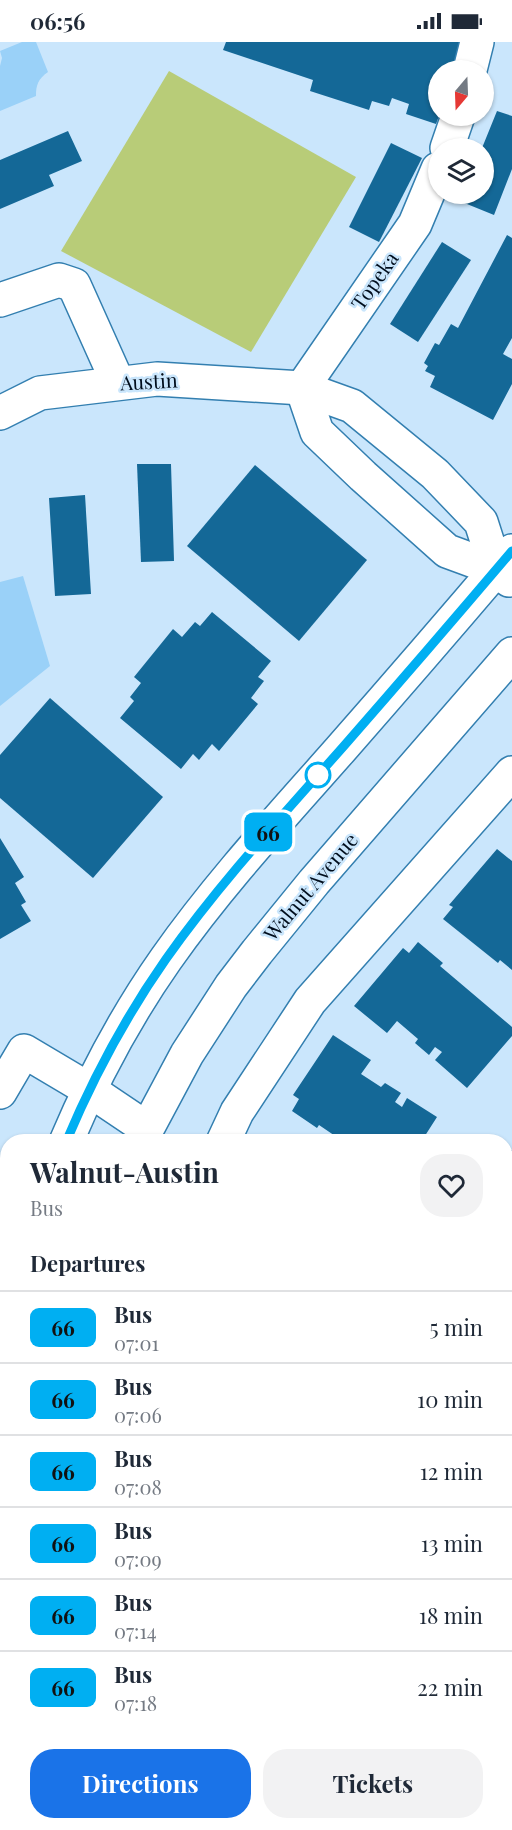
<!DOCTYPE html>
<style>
:root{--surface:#fff;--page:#f2f2f3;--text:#1f2937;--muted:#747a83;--line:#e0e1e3;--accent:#1a73e8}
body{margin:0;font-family:"Playfair Display",serif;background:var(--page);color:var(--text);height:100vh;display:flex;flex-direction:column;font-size:22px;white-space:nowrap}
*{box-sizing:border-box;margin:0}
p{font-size:20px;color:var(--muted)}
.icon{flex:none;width:33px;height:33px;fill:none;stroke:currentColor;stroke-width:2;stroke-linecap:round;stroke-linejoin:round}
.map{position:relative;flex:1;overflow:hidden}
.drawer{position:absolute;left:0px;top:1092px;width:513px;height:696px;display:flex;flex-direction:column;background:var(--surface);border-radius:24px 24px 0 0;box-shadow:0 2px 4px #0004}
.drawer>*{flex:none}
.badge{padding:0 12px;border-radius:9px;font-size:21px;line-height:39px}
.needle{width:39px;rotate:199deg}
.tools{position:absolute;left:428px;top:18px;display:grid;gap:12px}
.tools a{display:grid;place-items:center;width:66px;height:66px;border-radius:50%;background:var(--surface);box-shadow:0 2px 4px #0004;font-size:30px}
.map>.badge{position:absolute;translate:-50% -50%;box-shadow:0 0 0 3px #fff}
h2{padding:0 30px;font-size:22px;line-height:54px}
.round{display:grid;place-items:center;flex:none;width:63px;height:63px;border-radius:24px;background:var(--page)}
.head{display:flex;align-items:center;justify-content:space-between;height:102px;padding:0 30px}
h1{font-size:28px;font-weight:700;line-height:45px}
.primary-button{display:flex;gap:12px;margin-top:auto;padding:12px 30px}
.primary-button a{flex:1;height:69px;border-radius:24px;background:var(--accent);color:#fff;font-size:24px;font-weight:700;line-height:69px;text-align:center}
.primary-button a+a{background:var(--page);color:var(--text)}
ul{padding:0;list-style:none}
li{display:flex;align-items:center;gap:18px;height:72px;padding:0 30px;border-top:2px solid var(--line)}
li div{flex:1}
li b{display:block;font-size:22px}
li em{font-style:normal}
li .badge{min-width:66px;font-weight:700;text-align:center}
.status{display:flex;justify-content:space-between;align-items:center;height:42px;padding:0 30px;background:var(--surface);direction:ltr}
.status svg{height:16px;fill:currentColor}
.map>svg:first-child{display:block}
.green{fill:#b8cc78}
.water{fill:#9ad1f8}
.building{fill:#146897}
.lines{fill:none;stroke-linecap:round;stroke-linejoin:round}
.minor-casing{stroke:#337fb0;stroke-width:36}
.major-casing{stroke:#337fb0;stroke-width:36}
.minor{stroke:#fff;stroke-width:33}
.major{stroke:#fff;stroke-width:33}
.line-casing{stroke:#fff;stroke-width:14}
.line{stroke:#00aff2;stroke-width:9}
.stop-dot{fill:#fff;stroke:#00aff2;stroke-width:3}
.labels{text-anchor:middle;stroke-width:5;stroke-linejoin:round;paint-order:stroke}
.street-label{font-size:20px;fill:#000d1c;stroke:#cae6fc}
</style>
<div class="status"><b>06:56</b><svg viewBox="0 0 49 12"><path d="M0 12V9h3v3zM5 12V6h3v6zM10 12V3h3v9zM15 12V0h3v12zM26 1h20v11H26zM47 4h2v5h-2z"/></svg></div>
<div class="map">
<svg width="512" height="1788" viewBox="0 0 512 1788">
<rect width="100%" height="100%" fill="#cae6fc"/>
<!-- green -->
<path class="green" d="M 169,29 L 356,135 L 251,310 L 61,209 Z"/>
<!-- water -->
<g class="water">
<path d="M 22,0 L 36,0 L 48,30 C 38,37 36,43 36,54 L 0,69 L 0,24 L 2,16 L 0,9 Z"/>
<path d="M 23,534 L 50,624 L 0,664 L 0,540 Z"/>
</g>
<!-- building -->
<g class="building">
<path d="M 226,0 L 463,0 L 454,28 L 438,28 L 439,74 L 436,82 L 406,72 L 409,62 L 392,56 L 389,64 L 372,59 L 369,68 L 310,49 L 313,38 L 223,8 Z"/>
<path d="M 497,69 L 512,74 L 512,127 L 494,173 L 462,160 L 465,152 L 483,152 L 482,106 Z"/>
<path d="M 68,89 L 82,119 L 49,133 L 54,144 L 0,167 L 0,118 Z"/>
<path d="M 391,101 L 422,116 L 379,200 L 349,185 Z"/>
<path d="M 507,193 L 512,196 L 512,296 L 503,312 L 512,317 L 512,342 L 493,378 L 430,345 L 435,334 L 425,329 L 428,324 L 424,321 L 435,301 L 439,303 L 451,282 L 458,286 Z"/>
<path d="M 442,200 L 471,218 L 418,300 L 390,282 Z"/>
<path d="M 137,422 L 171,422 L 174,519 L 141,520 Z"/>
<path d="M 255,423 L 367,518 L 299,599 L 187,504 Z"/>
<path d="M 85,453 L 91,552 L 55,554 L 49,456 Z"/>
<path d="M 212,570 L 271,619 L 258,635 L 264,639 L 251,656 L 258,662 L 219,709 L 212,702 L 199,718 L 193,712 L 181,727 L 120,676 L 134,659 L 130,655 L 141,641 L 134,635 L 173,587 L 182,595 L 195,580 L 200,584 Z"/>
<path d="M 50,656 L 163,755 L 93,836 L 0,756 L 0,713 Z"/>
<path d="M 0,796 L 24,835 L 15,841 L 26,860 L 21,863 L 31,879 L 0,897 Z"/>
<path d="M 497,807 L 512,819 L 512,928 L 500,918 L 498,921 L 443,877 L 453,865 L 449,863 Z"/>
<path d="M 418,900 L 443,921 L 440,924 L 512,985 L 512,994 L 467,1046 L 435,1018 L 442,1010 L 435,1005 L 429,1013 L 415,1001 L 418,997 L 397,979 L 387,991 L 354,964 L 403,906 L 409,911 Z"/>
<path d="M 333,993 L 371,1018 L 361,1032 L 381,1045 L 385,1041 L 401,1051 L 395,1060 L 402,1065 L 407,1056 L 437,1075 L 421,1100 L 344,1100 L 319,1083 L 317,1086 L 292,1069 L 299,1057 L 293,1053 Z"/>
<path d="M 510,1325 L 512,1326 L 512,1401 L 506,1399 L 506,1339 Z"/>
<path d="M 506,1473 L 512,1474 L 512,1548 L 506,1547 Z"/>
<path d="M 512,1615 L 512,1700 L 506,1701 L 506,1616 Z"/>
<path d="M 189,1780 L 306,1780 L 308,1788 L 191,1788 Z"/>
</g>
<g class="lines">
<!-- minor casing -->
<g class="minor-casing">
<g id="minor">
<path d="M 470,28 L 477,0"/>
<path d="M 447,106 L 458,74"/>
<path d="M 0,258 L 59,238 L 74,243 L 118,341"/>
<path d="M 302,346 L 317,390 L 363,434 L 447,509 L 496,527 L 509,538"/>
<path d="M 302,346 L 415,182 L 438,127"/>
<path d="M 0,371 L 40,351 L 157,337 L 302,346 L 352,364 L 435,432 L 481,480 L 496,527"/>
<path d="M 0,1050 L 24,1009 L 88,1047"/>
<path d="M 223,1100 L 237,1070 L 310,959 L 512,731"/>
<path d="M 506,1135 L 512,1126"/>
<path d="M 146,1780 L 149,1788"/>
<path d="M 427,1780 L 430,1788"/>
</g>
</g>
<!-- major casing -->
<g class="major-casing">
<g id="major">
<path d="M 88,1047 L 146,1086"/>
<path d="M 66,1100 C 93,1036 126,974 166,917 C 218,843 280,776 340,708 C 398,642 455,576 512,509"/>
<path d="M 140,1100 L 187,1012 L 231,944 L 257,910 L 314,840 L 512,612"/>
<path d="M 0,1306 L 8,1272"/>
<path d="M 0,1770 L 3,1788"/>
<path d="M 71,1780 L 73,1788"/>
</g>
</g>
<!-- minor -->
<use href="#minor" class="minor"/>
<!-- major -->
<use href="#major" class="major"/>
</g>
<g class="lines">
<!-- line casing -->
<g class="line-casing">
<path id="line" d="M 66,1100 C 93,1036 126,974 166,917 C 219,842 282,774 343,705 C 400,640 456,575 512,509"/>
</g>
<!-- line -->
<use href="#line" class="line"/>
</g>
<!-- markers -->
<circle class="stop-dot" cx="318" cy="733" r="12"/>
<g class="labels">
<!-- street labels -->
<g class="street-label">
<text transform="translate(375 239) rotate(-55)" y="7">Topeka</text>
<text transform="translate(149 340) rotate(-3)" y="7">Austin</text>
<text transform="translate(311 845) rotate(-50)" y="7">Walnut Avenue</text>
</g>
</g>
</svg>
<div class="tools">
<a><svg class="needle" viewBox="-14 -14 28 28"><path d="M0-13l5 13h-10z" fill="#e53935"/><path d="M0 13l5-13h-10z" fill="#747a83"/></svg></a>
<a><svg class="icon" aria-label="layers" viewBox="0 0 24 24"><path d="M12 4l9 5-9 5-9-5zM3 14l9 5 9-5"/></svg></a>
</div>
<b class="badge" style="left:268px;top:790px;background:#00aff2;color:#111">66</b>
<section class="drawer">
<div class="head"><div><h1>Walnut-Austin</h1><p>Bus</p></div><a class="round"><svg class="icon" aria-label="heart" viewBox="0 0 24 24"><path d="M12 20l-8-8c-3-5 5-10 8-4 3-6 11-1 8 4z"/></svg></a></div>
<h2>Departures</h2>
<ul>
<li><span class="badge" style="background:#00aff2;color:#111">66</span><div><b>Bus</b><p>07:01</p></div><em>5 min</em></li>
<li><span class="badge" style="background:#00aff2;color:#111">66</span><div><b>Bus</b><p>07:06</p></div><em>10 min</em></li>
<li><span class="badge" style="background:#00aff2;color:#111">66</span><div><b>Bus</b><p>07:08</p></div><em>12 min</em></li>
<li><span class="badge" style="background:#00aff2;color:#111">66</span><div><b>Bus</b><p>07:09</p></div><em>13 min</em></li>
<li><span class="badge" style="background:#00aff2;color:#111">66</span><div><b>Bus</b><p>07:14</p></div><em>18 min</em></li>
<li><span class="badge" style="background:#00aff2;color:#111">66</span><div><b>Bus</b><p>07:18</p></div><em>22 min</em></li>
</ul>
<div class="primary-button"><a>Directions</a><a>Tickets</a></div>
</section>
</div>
